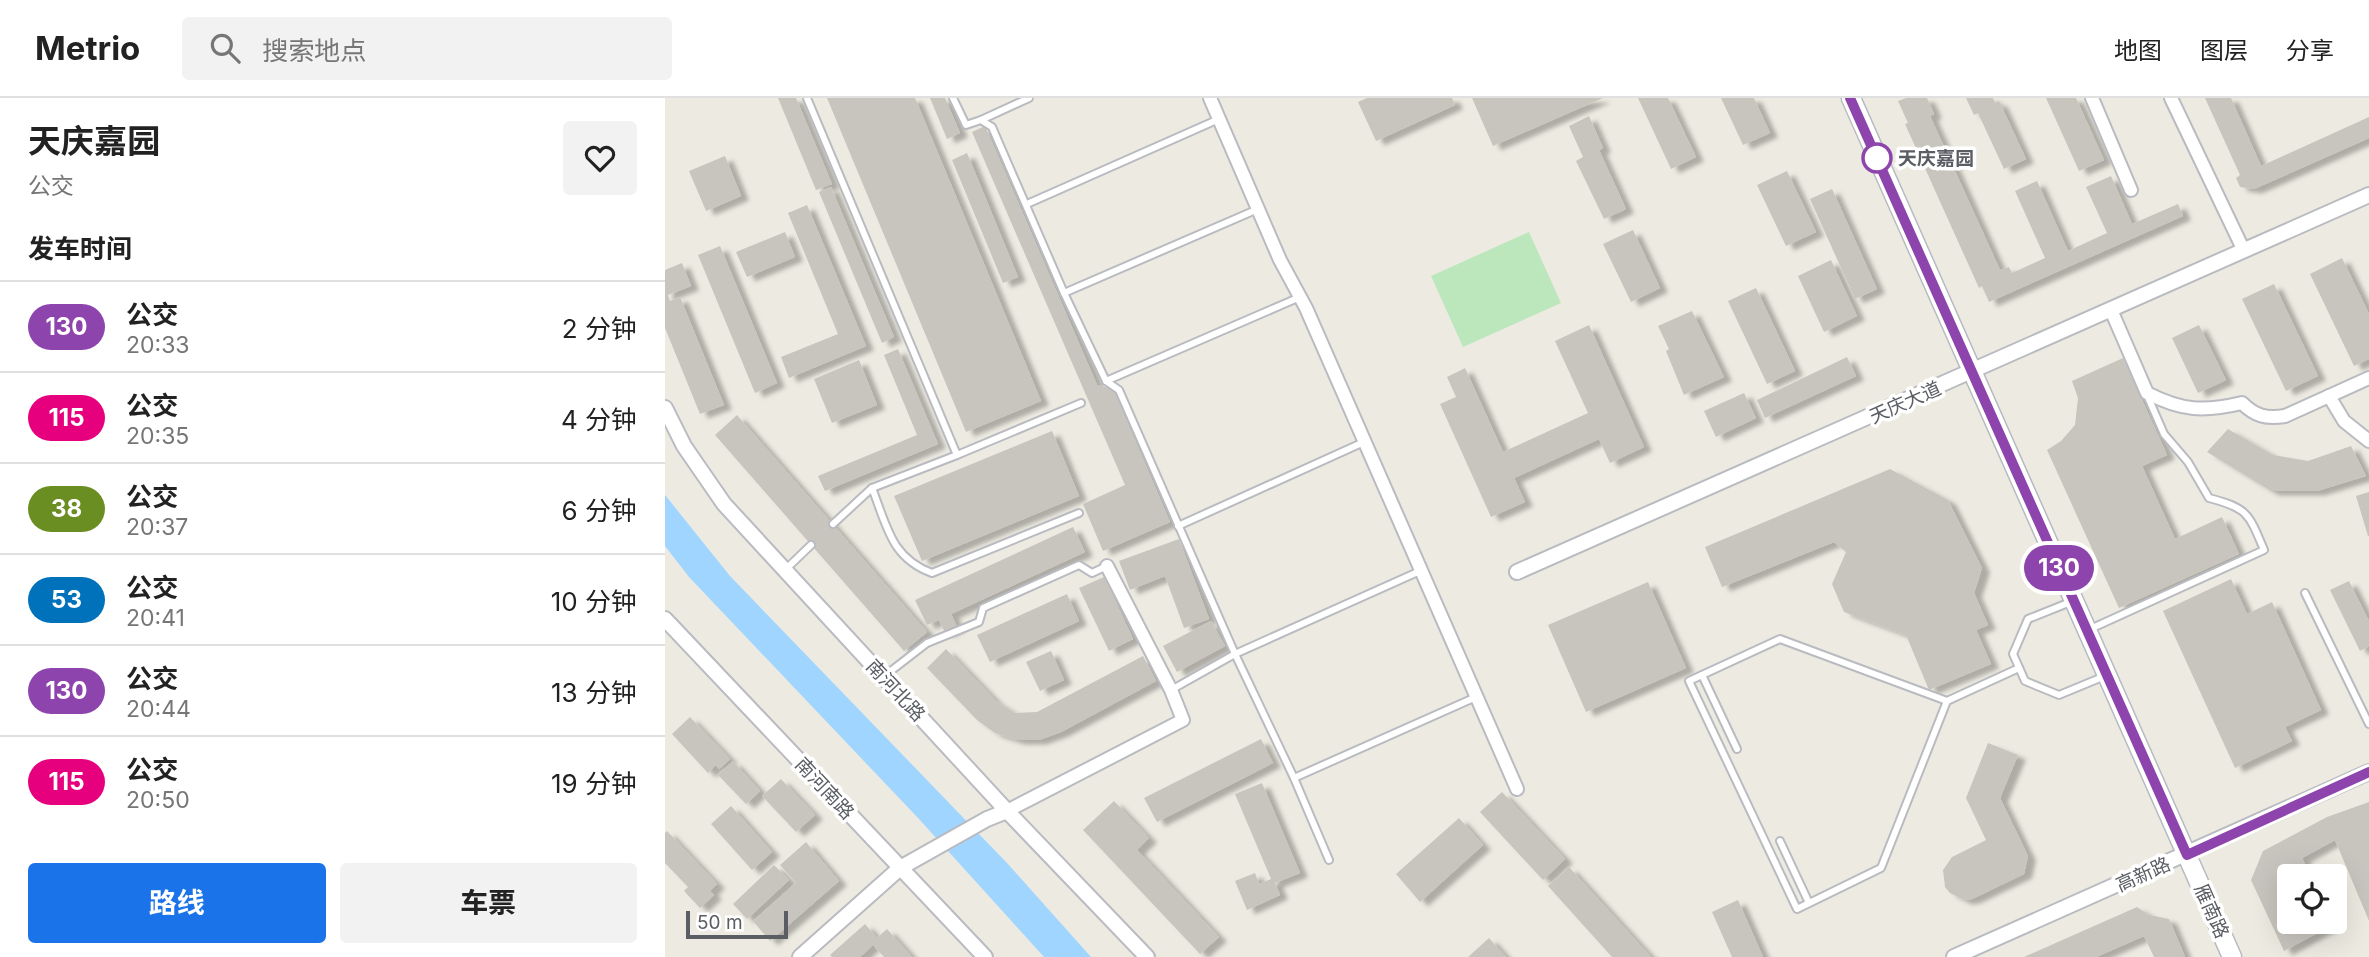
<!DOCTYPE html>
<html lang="zh">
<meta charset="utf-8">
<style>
:root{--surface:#fff;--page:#f2f2f2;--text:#222;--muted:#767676;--line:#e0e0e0;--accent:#1a73e8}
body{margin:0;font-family:Inter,"Noto Sans SC",sans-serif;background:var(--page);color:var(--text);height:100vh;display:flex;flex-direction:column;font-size:26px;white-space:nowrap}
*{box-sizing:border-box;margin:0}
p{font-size:23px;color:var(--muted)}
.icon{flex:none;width:38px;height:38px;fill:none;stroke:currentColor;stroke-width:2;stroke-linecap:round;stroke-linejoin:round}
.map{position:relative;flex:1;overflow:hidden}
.sheet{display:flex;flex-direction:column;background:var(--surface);width:665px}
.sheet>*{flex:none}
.badge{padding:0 14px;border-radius:23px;font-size:24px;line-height:46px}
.tools{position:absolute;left:1612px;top:766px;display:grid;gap:14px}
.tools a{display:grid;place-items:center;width:70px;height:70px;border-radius:7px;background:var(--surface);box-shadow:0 7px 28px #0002;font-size:35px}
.scale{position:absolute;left:21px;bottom:18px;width:102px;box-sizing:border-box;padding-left:7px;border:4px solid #5a5d63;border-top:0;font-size:19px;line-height:24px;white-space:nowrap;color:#5a5d63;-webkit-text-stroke:5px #fff;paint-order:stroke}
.map>.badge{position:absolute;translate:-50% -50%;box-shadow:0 0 0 4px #fff}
h2{padding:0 28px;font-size:26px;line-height:63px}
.round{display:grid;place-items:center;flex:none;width:74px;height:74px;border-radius:7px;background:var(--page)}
.head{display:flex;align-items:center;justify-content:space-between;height:119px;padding:0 28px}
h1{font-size:33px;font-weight:700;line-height:52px}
.primary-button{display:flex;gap:14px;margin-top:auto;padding:14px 28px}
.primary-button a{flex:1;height:80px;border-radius:7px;background:var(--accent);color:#fff;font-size:28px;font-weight:700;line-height:80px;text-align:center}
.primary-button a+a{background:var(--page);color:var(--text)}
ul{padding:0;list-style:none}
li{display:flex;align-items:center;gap:21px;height:91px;padding:0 28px;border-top:2px solid var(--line)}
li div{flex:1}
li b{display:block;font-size:26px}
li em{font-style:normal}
li .badge{min-width:77px;font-weight:700;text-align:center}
header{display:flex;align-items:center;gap:42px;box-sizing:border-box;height:98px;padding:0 35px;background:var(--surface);border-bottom:2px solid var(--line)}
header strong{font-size:33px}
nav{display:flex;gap:38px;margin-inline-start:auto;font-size:24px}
.search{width:490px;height:63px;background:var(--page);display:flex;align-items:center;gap:18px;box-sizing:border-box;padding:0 24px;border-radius:7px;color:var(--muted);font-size:26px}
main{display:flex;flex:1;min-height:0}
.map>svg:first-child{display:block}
.green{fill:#bce6bc}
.water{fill:#9fd5ff}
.building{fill:#c8c4be;filter:url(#shadow)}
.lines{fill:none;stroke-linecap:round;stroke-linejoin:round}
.service-casing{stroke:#b9bbc1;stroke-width:10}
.minor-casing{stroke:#b9bbc1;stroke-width:16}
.tertiary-casing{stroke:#b9bbc1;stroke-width:18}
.secondary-casing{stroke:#b7bac0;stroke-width:21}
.service{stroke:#fff;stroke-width:6}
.minor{stroke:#fff;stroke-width:12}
.tertiary{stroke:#fff;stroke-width:14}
.secondary{stroke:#fff;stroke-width:18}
.line-casing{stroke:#fff;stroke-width:16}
.line{stroke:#8e44ad;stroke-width:10}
.stop-dot{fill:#fff;stroke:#8e44ad;stroke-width:3.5}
.labels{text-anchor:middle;stroke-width:7;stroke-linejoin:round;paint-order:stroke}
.stop-label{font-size:19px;font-weight:bold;fill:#5a5d63;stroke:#fff;text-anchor:start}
.street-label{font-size:19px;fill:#5a5d63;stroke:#fff}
</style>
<header>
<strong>Metrio</strong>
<div class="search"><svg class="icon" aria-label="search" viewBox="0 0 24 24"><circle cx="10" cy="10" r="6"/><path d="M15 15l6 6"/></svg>搜索地点</div>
<nav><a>地图</a><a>图层</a><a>分享</a></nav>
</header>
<main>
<section class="sheet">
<div class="head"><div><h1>天庆嘉园</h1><p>公交</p></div><a class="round"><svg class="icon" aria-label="heart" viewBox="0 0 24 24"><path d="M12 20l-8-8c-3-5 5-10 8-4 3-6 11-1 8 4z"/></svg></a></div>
<h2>发车时间</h2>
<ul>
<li><span class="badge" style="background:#8e44ad;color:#fff">130</span><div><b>公交</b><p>20:33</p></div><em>2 分钟</em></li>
<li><span class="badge" style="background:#e6007e;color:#fff">115</span><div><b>公交</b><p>20:35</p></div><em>4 分钟</em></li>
<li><span class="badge" style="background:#6b8e23;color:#fff">38</span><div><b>公交</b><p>20:37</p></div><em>6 分钟</em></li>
<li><span class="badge" style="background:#0072bc;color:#fff">53</span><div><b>公交</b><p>20:41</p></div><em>10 分钟</em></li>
<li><span class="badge" style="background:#8e44ad;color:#fff">130</span><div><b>公交</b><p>20:44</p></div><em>13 分钟</em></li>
<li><span class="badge" style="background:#e6007e;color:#fff">115</span><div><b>公交</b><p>20:50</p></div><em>19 分钟</em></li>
</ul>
<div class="primary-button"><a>路线</a><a>车票</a></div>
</section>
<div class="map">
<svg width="1704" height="859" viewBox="0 0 1704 859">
<defs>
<filter id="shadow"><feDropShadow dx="8" dy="4.5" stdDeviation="2" flood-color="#0004"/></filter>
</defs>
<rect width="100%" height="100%" fill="#edebe1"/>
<!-- green -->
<path class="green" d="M 864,134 L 896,205 L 798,249 L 766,178 Z"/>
<!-- water -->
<path class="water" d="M 0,397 L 65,478 L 342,765 L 426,859 L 379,859 L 254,721 L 24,479 L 0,448 Z"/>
<!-- building -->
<g class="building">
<path d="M 113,0 L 131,0 L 167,86 L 151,92 Z"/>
<path d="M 162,0 L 250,0 L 376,303 L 301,334 Z"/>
<path d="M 265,0 L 280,0 L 295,35 L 282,41 Z"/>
<path d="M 702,0 L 787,0 L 790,7 L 711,43 L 693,4 Z"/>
<path d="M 807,0 L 938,0 L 828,48 Z"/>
<path d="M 973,0 L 1003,0 L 1031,59 L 1006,71 Z"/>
<path d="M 1056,0 L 1089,0 L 1105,35 L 1078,47 Z"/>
<path d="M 1241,0 L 1262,0 L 1269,16 L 1265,18 L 1335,172 L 1344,169 L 1347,175 L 1380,160 L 1350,93 L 1372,83 L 1403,153 L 1442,135 L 1421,89 L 1446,78 L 1467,126 L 1513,106 L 1518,118 L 1324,204 L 1317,188 L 1314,190 L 1240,26 L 1243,25 L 1233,3 Z"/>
<path d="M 1301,0 L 1328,0 L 1330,5 L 1334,3 L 1361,61 L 1339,71 L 1313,15 L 1309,17 Z"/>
<path d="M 1381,0 L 1411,0 L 1439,62 L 1414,73 Z"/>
<path d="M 1540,0 L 1566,0 L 1596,68 L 1704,19 L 1704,40 L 1589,91 L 1575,89 L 1571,80 L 1575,77 Z"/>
<path d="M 924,18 L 938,50 L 934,52 L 961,111 L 939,121 L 911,63 L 918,59 L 904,28 Z"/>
<path d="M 320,28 L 432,287 L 448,291 L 505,424 L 438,453 L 418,406 L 460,387 L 307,34 Z"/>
<path d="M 302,55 L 353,179 L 338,185 L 287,62 Z"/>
<path d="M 60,58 L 76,98 L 41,113 L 24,73 Z"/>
<path d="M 1122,73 L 1151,134 L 1121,148 L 1092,87 Z"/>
<path d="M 166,89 L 229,239 L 217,245 L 154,94 Z"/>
<path d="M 1167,91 L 1212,191 L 1190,201 L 1145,101 Z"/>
<path d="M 142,107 L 201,248 L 124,280 L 116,259 L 173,236 L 123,115 Z"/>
<path d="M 968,132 L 995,190 L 966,204 L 938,146 Z"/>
<path d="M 120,134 L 130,159 L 82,179 L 71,154 Z"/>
<path d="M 55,148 L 112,285 L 90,295 L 33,157 Z"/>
<path d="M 1677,160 L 1704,216 L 1704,261 L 1689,268 L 1645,176 Z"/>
<path d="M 1166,162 L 1192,218 L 1159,234 L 1133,178 Z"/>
<path d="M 17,165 L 26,188 L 3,197 L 5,203 L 15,199 L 59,307 L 35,316 L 0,230 L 0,172 Z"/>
<path d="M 1609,186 L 1653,278 L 1621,293 L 1577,201 Z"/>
<path d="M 1091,190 L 1130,273 L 1102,286 L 1063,203 Z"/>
<path d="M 1027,213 L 1059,279 L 1019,297 L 1001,253 L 1004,251 L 993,228 Z"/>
<path d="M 924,227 L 979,349 L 945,365 L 934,341 L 849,380 L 860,404 L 826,419 L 775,306 L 791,299 L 782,279 L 800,270 L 838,354 L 923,315 L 890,243 Z"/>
<path d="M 1534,227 L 1561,282 L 1533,295 L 1507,240 Z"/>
<path d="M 233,251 L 273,346 L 160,393 L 153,378 L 252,337 L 219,257 Z"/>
<path d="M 1182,259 L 1191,278 L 1100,320 L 1092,302 Z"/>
<path d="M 1458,260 L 1502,357 L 1477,368 L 1510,441 L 1557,419 L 1574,456 L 1454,510 L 1382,352 L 1396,343 L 1410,327 L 1413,300 L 1407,283 Z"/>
<path d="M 194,262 L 212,307 L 167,325 L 149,281 Z"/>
<path d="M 1079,295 L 1091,320 L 1051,339 L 1039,313 Z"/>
<path d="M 72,317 L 262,534 L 239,553 L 50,337 Z"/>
<path d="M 1563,331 L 1608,357 L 1643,363 L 1686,348 L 1701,378 L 1652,393 L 1606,393 L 1542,354 Z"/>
<path d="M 387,333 L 414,398 L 257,463 L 229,398 Z"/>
<path d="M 1225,371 L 1283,402 L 1317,470 L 1309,495 L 1323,527 L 1311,532 L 1326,566 L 1264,592 L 1241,537 L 1179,514 L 1167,486 L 1181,454 L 1169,444 L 1057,489 L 1040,449 Z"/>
<path d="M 1704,394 L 1704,438 L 1703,438 L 1691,398 Z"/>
<path d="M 408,429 L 420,454 L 286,516 L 292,529 L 280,535 L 274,522 L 262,527 L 250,502 Z"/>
<path d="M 514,441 L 544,521 L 519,530 L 500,478 L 465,492 L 454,463 Z"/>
<path d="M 439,479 L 468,541 L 444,553 L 414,490 Z"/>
<path d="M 1566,481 L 1582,516 L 1607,504 L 1656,612 L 1620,629 L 1627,643 L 1570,670 L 1498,513 Z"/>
<path d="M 1684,483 L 1704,523 L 1704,548 L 1695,553 L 1665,492 Z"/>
<path d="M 983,484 L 1021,570 L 921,614 L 883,527 Z"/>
<path d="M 402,496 L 414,523 L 325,564 L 312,537 Z"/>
<path d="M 546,523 L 560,548 L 512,574 L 498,548 Z"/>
<path d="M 281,551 L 331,603 L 350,615 L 372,614 L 478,558 L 491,583 L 396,634 L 374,642 L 352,642 L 330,635 L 312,622 L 262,570 Z"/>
<path d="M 386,553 L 399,582 L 375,593 L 361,564 Z"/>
<path d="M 25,619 L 65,661 L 54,671 L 51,667 L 43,675 L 7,636 Z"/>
<path d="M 596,641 L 608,665 L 492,724 L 479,700 Z"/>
<path d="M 1323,645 L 1353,657 L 1335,700 L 1363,758 L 1359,776 L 1307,801 L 1299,802 L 1285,795 L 1280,789 L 1278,772 L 1287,759 L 1321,742 L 1301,700 Z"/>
<path d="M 68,663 L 95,693 L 81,706 L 53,677 Z"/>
<path d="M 116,681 L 150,717 L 131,734 L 97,698 Z"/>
<path d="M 597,685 L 635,775 L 610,785 L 615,797 L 582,812 L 570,783 L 590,775 L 594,786 L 606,781 L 570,696 Z"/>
<path d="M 837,694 L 900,761 L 878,782 L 815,714 Z"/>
<path d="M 449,703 L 484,740 L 472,752 L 554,839 L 535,856 L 418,732 Z"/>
<path d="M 1704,704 L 1704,823 L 1670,742 L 1637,760 L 1646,779 L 1624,779 L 1624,824 L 1668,824 L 1669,826 L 1619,853 L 1586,782 L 1598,753 L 1662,719 Z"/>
<path d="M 66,708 L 107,754 L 87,772 L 46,726 Z"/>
<path d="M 794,720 L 818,747 L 755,804 L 731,776 Z"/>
<path d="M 2,733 L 52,786 L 45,793 L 49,797 L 35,810 L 19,793 L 23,789 L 0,765 L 0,735 Z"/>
<path d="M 141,744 L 174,783 L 105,843 L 88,823 L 131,785 L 115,767 Z"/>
<path d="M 109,767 L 124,782 L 82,821 L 68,806 Z"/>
<path d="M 904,769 L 986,859 L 947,859 L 883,788 Z"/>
<path d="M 1073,802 L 1098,859 L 1067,859 L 1047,814 Z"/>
<path d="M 1472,809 L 1484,817 L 1504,821 L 1520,859 L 1489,859 L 1479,838 L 1431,859 L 1359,859 Z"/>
<path d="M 200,826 L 212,840 L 222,831 L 247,859 L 219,859 L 208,847 L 195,859 L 167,859 L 165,857 Z"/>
<path d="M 824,840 L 841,859 L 803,859 Z"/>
</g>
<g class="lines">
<!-- service casing -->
<g class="service-casing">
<g id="service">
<path d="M 142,0 L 292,357 L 416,305"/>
<path d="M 288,0 L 301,27 L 316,22 L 327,29 L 399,195 L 441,283 L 454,292 L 570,556 L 506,592"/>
<path d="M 316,22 L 364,0"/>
<path d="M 362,106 L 554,21"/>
<path d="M 399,195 L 593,111"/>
<path d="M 441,283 L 635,199"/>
<path d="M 207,390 C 222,428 226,460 267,475 L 414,415"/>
<path d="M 168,426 L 207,390 L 292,357"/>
<path d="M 513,428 L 699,344"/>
<path d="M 120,472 L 146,447"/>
<path d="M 1640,495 L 1704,626"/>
<path d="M 1408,503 L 1363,521 L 1348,556 L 1360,583 L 1394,597 L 1440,578"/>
<path d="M 1423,532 L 1599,452 C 1584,416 1583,410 1544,400 L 1523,364 L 1499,336 L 1482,297"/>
<path d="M 1115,541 L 1282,603 L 1216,770 L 1132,811 L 1024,583 Z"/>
<path d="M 1037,577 L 1072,651"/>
<path d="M 218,579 L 262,545 L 314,524 L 318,510 L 414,467 L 427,475 L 442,468"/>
<path d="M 1282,603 L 1354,570"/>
<path d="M 629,680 L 811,599"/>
<path d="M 1115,743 L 1144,805"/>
<path d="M 664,762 L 629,680 L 570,556 L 755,473"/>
</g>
</g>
<!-- minor casing -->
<g class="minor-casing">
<g id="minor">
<path d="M 545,0 L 615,162 L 641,210 L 852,691"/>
<path d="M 1427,0 L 1466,92"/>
<path d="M 1506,0 L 1579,153"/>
<path d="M 1446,212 L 1482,295 C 1517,313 1539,314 1577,305 C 1590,318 1601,321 1620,318 L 1704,280"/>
<path d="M 1664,298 L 1679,323 L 1704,343"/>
<path d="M 342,713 L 518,622 L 506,592 L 442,468"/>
</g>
</g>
<!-- tertiary casing -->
<g class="tertiary-casing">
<g id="tertiary">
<path d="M 0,310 L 19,348 L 59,406 L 342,713 L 482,859"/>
<path d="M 852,474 L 1704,97"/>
<path d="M 0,521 L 320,859"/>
<path d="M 135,859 L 235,770 L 322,721 L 342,713"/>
<path d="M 1289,859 L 1704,674"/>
</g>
</g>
<!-- secondary casing -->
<g class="secondary-casing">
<path id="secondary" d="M 1186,0 L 1567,859"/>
</g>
<!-- service -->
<use href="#service" class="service"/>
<!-- minor -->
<use href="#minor" class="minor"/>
<!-- tertiary -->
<use href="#tertiary" class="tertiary"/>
<!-- secondary -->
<use href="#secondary" class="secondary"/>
</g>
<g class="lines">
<!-- line casing -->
<g class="line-casing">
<path id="line" d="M 1185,0 L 1522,757 L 1704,674"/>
</g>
<!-- line -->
<use href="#line" class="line"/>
</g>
<!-- markers -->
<circle class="stop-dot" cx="1212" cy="60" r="14"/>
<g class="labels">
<!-- stop labels -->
<g class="stop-label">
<text x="1233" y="67">天庆嘉园</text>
</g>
<!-- street labels -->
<g class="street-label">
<text transform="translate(1240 304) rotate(-24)" y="7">天庆大道</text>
<text transform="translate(231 592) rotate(47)" y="7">南河北路</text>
<text transform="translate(160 690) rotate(47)" y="7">南河南路</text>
<text transform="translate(1478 776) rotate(-24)" y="7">高新路</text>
<text transform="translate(1547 813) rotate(66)" y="7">雁南路</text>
</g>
</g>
</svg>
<div class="tools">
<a><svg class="icon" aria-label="locate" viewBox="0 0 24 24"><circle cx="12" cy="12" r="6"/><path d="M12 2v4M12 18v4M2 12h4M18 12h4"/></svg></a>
</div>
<div class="scale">50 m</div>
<b class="badge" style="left:1394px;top:470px;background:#8e44ad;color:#fff">130</b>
</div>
</main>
